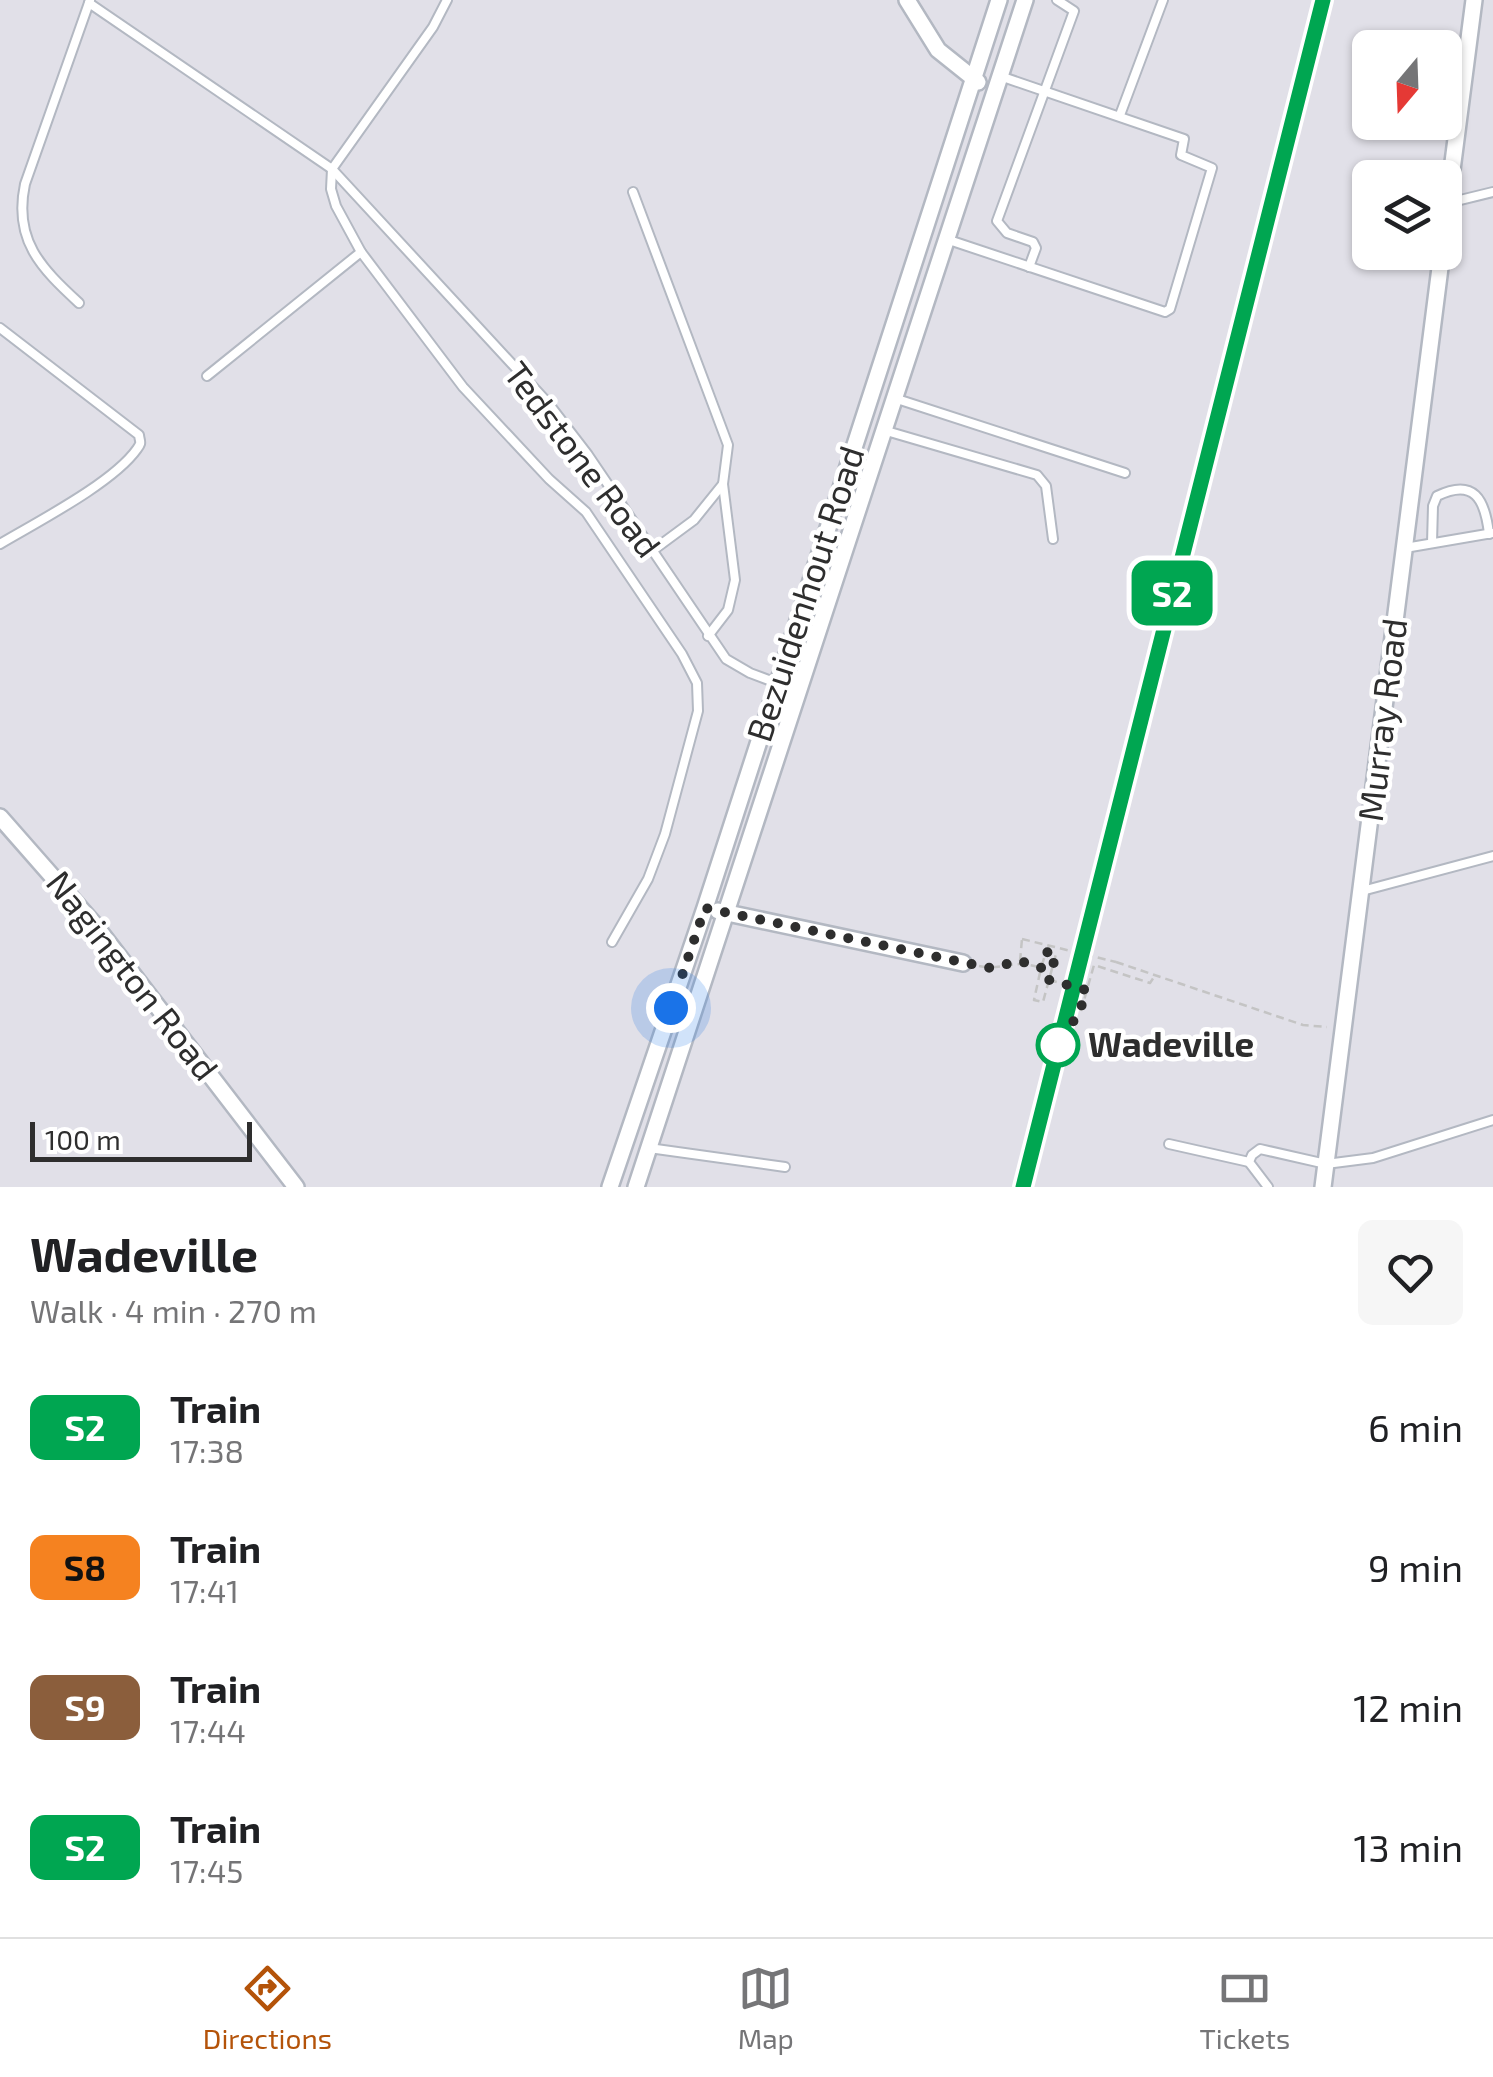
<!DOCTYPE html>
<meta charset="utf-8">
<style>
:root{--surface:#fff;--page:#f6f6f6;--text:#202124;--muted:#757577;--line:#e0e0e0;--accent:#b45309}
body{margin:0;font-family:"Exo 2",sans-serif;background:var(--page);color:var(--text);height:100vh;display:flex;flex-direction:column;font-size:38px;white-space:nowrap}
*{box-sizing:border-box;margin:0}
p{font-size:32px;color:var(--muted)}
.icon{flex:none;width:55px;height:55px;fill:none;stroke:currentColor;stroke-width:2;stroke-linecap:round;stroke-linejoin:round}
.map{position:relative;height:1187px;overflow:hidden}
.details{display:flex;flex-direction:column;background:var(--surface);flex:1}
.details>*{flex:none}
.badge{padding:0 20px;border-radius:15px;font-size:35px;line-height:65px}
.needle{width:65px;rotate:199deg}
.tools{position:absolute;left:1352px;top:30px;display:grid;gap:20px}
.tools a{display:grid;place-items:center;width:110px;height:110px;border-radius:15px;background:var(--surface);box-shadow:0 2px 8px #0004;font-size:50px}
.scale{position:absolute;left:30px;bottom:25px;width:222px;box-sizing:border-box;padding-left:10px;border:5px solid #2e2e2e;border-top:0;font-size:28px;line-height:35px;white-space:nowrap;color:#2e2e2e;-webkit-text-stroke:8px #fff;paint-order:stroke}
.you{position:absolute;width:50px;height:50px;margin:-25px;border:8px solid #fff;border-radius:50%;background:#1a73e8;box-shadow:0 0 0 15px #1a73e833}
.map>.badge{position:absolute;translate:-50% -50%;box-shadow:0 0 0 5px #fff}
.round{display:grid;place-items:center;flex:none;width:105px;height:105px;border-radius:15px;background:var(--page)}
.overview{display:flex;align-items:center;justify-content:space-between;height:170px;padding:0 30px}
h1{font-size:48px;font-weight:700;line-height:75px}
ul{padding:0;list-style:none}
li{display:flex;align-items:center;gap:30px;height:140px;padding:0 30px}
li div{flex:1}
li b{display:block;font-size:38px}
li em{font-style:normal}
li .badge{min-width:110px;font-weight:700;text-align:center}
.menu{display:flex;justify-content:space-around;align-items:center;height:140px;border-top:2px solid var(--line);background:var(--surface);font-size:28px;color:var(--muted)}
.menu a{display:grid;justify-items:center;gap:5px}
.menu .on{color:var(--accent)}
.map>svg:first-child{display:block}
.industrial{fill:#e1e0e8;fill-rule:evenodd}
.lines{fill:none;stroke-linecap:round;stroke-linejoin:round}
.lane-casing{stroke:#b3b8c2;stroke-width:12}
.street-casing{stroke:#b3b8c2;stroke-width:20}
.path{stroke:#c4c4c4;stroke-width:2.5;stroke-dasharray:8 5;stroke-linecap:butt}
.lane{stroke:#fff;stroke-width:8}
.street{stroke:#fff;stroke-width:15}
.rail{stroke:#a1a9b9;stroke-width:5}
.path-bridge{stroke:#c4c4c4;stroke-width:2.5;stroke-dasharray:8 5;stroke-linecap:butt}
.line-casing{stroke:#fff;stroke-width:22}
.line{stroke:#00a651;stroke-width:15}
.walk{stroke:#2e2e2e;stroke-width:10;stroke-dasharray:0 18}
.stop-dot{fill:#fff;stroke:#00a651;stroke-width:5}
.labels{text-anchor:middle;stroke-width:9;stroke-linejoin:round;paint-order:stroke}
.street-label{font-size:35px;fill:#2e2e2e;stroke:#fff}
.stop-label{font-size:35px;font-weight:bold;fill:#2e2e2e;stroke:#fff;text-anchor:start}
</style>
<div class="map">
<svg width="1493" height="1187" viewBox="0 0 1493 1187">
<rect width="100%" height="100%" fill="#f0e6e0"/>
<!-- industrial -->
<path class="industrial" d="M 0,0 L 1493,0 L 1493,1187 L 0,1187 ZM 1370,48 L 1445,48 L 1445,122 L 1370,122 ZM 1370,178 L 1445,178 L 1445,252 L 1370,252 Z"/>
<g class="lines">
<!-- lane casing -->
<g class="lane-casing">
<g id="lane">
<path d="M 447,0 L 433,27 L 332,169 L 331,189 L 336,206 L 361,252 L 463,387 L 549,479 L 586,512 L 682,654 L 697,683 L 698,711 L 665,834 L 648,879 L 612,942"/>
<path d="M 89,3 L 332,169 L 548,403 L 588,455 L 726,659 L 750,673 L 798,691"/>
<path d="M 1120,115 L 1163,0"/>
<path d="M 633,192 L 728,445 L 723,484 L 694,520 L 652,551"/>
<path d="M 1448,203 L 1493,192"/>
<path d="M 946,239 L 1165,312 L 1170,309 L 1212,168 L 1181,155 L 1184,139 L 1000,76"/>
<path d="M 1029,267 L 1036,248 L 1033,242 L 1007,233 L 997,221 L 1074,11 L 1057,0"/>
<path d="M 79,303 C 41,268 13,240 25,184 L 90,0"/>
<path d="M 0,328 L 139,435 C 140,443 142,442 137,449 C 113,483 37,522 0,544"/>
<path d="M 207,376 L 361,252"/>
<path d="M 894,398 L 1125,473"/>
<path d="M 883,430 L 1037,475 L 1046,486 L 1053,539"/>
<path d="M 1432,543 L 1433,506 L 1437,496 C 1474,478 1485,499 1489,534"/>
<path d="M 1405,548 L 1493,533"/>
<path d="M 708,636 L 728,610 L 735,580 L 723,484"/>
<path d="M 1362,891 L 1493,856"/>
<path d="M 1169,1144 L 1249,1162"/>
<path d="M 649,1148 L 785,1167"/>
<path d="M 1268,1187 L 1249,1162 L 1252,1155 L 1260,1149 L 1326,1164 L 1373,1158 L 1493,1120"/>
</g>
</g>
<!-- street casing -->
<g class="street-casing">
<g id="street">
<path d="M 907,0 L 938,50 L 978,82"/>
<path d="M 1445,224 L 1474,0"/>
<path d="M 0,817 L 94,924 L 296,1187"/>
<path d="M 718,911 L 963,963"/>
<path d="M 610,1187 L 705,908 L 999,0"/>
<path d="M 636,1187 L 1025,0"/>
<path d="M 1323,1187 L 1442,252"/>
</g>
</g>
<!-- path -->
<g class="path">
<path d="M 1020,961 L 1022,939"/>
<path d="M 1116,962 L 1303,1025 L 1327,1027"/>
<path d="M 979,966 C 1004,971 1011,958 1041,968 L 1046,952 L 1056,954 L 1043,1002 L 1034,1000 L 1041,968"/>
<path d="M 1081,1011 L 1094,965 L 1150,983 L 1154,977"/>
</g>
<!-- lane -->
<use href="#lane" class="lane"/>
<!-- street -->
<use href="#street" class="street"/>
<!-- rail -->
<path class="rail" d="M 1023,1187 L 1323,0"/>
<!-- path-bridge -->
<g class="path-bridge">
<path d="M 1022,939 L 1116,962"/>
<path d="M 1049,980 L 1087,990"/>
</g>
</g>
<g class="lines">
<!-- line casing -->
<g class="line-casing">
<path id="line" d="M 1023,1187 L 1323,0"/>
</g>
<!-- line -->
<use href="#line" class="line"/>
<!-- walk -->
<path class="walk" d="M 671,1008 L 705,908 L 990,968 L 1020,961 L 1041,968 L 1046,952 L 1056,954 L 1049,980 L 1086,990 L 1080,1011 L 1058,1045"/>
</g>
<!-- markers -->
<circle class="stop-dot" cx="1058" cy="1045" r="20"/>
<g class="labels">
<!-- street labels -->
<g class="street-label">
<text transform="translate(582 460) rotate(53)" y="12">Tedstone Road</text>
<text transform="translate(806 594) rotate(-72)" y="12">Bezuidenhout Road</text>
<text transform="translate(1383 720) rotate(-83)" y="12">Murray Road</text>
<text transform="translate(132 976) rotate(52)" y="12">Nagington Road</text>
</g>
<!-- stop labels -->
<g class="stop-label">
<text x="1088" y="1057">Wadeville</text>
</g>
</g>
</svg>
<div class="tools">
<a><svg class="needle" viewBox="-14 -14 28 28"><path d="M0-13l5 13h-10z" fill="#e53935"/><path d="M0 13l5-13h-10z" fill="#757577"/></svg></a>
<a><svg class="icon" aria-label="layers" viewBox="0 0 24 24"><path d="M12 4l9 5-9 5-9-5zM3 14l9 5 9-5"/></svg></a>
</div>
<div class="scale">100 m</div>
<div class="you" style="left:671px;top:1008px"></div>
<b class="badge" style="left:1172px;top:593px;background:#00a651;color:#fff">S2</b>
</div>
<section class="details">
<div class="overview"><div><h1>Wadeville</h1><p>Walk · 4 min · 270 m</p></div><a class="round"><svg class="icon" aria-label="heart" viewBox="0 0 24 24"><path d="M12 20l-8-8c-3-5 5-10 8-4 3-6 11-1 8 4z"/></svg></a></div>
<ul>
<li><span class="badge" style="background:#00a651;color:#fff">S2</span><div><b>Train</b><p>17:38</p></div><em>6 min</em></li>
<li><span class="badge" style="background:#f58220;color:#111">S8</span><div><b>Train</b><p>17:41</p></div><em>9 min</em></li>
<li><span class="badge" style="background:#8b5e3c;color:#fff">S9</span><div><b>Train</b><p>17:44</p></div><em>12 min</em></li>
<li><span class="badge" style="background:#00a651;color:#fff">S2</span><div><b>Train</b><p>17:45</p></div><em>13 min</em></li>
</ul>
</section>
<nav class="menu">
<a class="on"><svg class="icon" aria-label="directions" viewBox="0 0 24 24"><path d="M12 3l9 9-9 9-9-9zM9 14v-3h6M13 9l2 2-2 2"/></svg>Directions</a>
<a><svg class="icon" aria-label="map" viewBox="0 0 24 24"><path d="M3 6l6-2 6 2 6-2v14l-6 2-6-2-6 2zM9 4v14M15 6v14"/></svg>Map</a>
<a><svg class="icon" aria-label="tickets" viewBox="0 0 24 24"><path d="M3 7h18v10H3zM15 7v10"/></svg>Tickets</a>
</nav>
